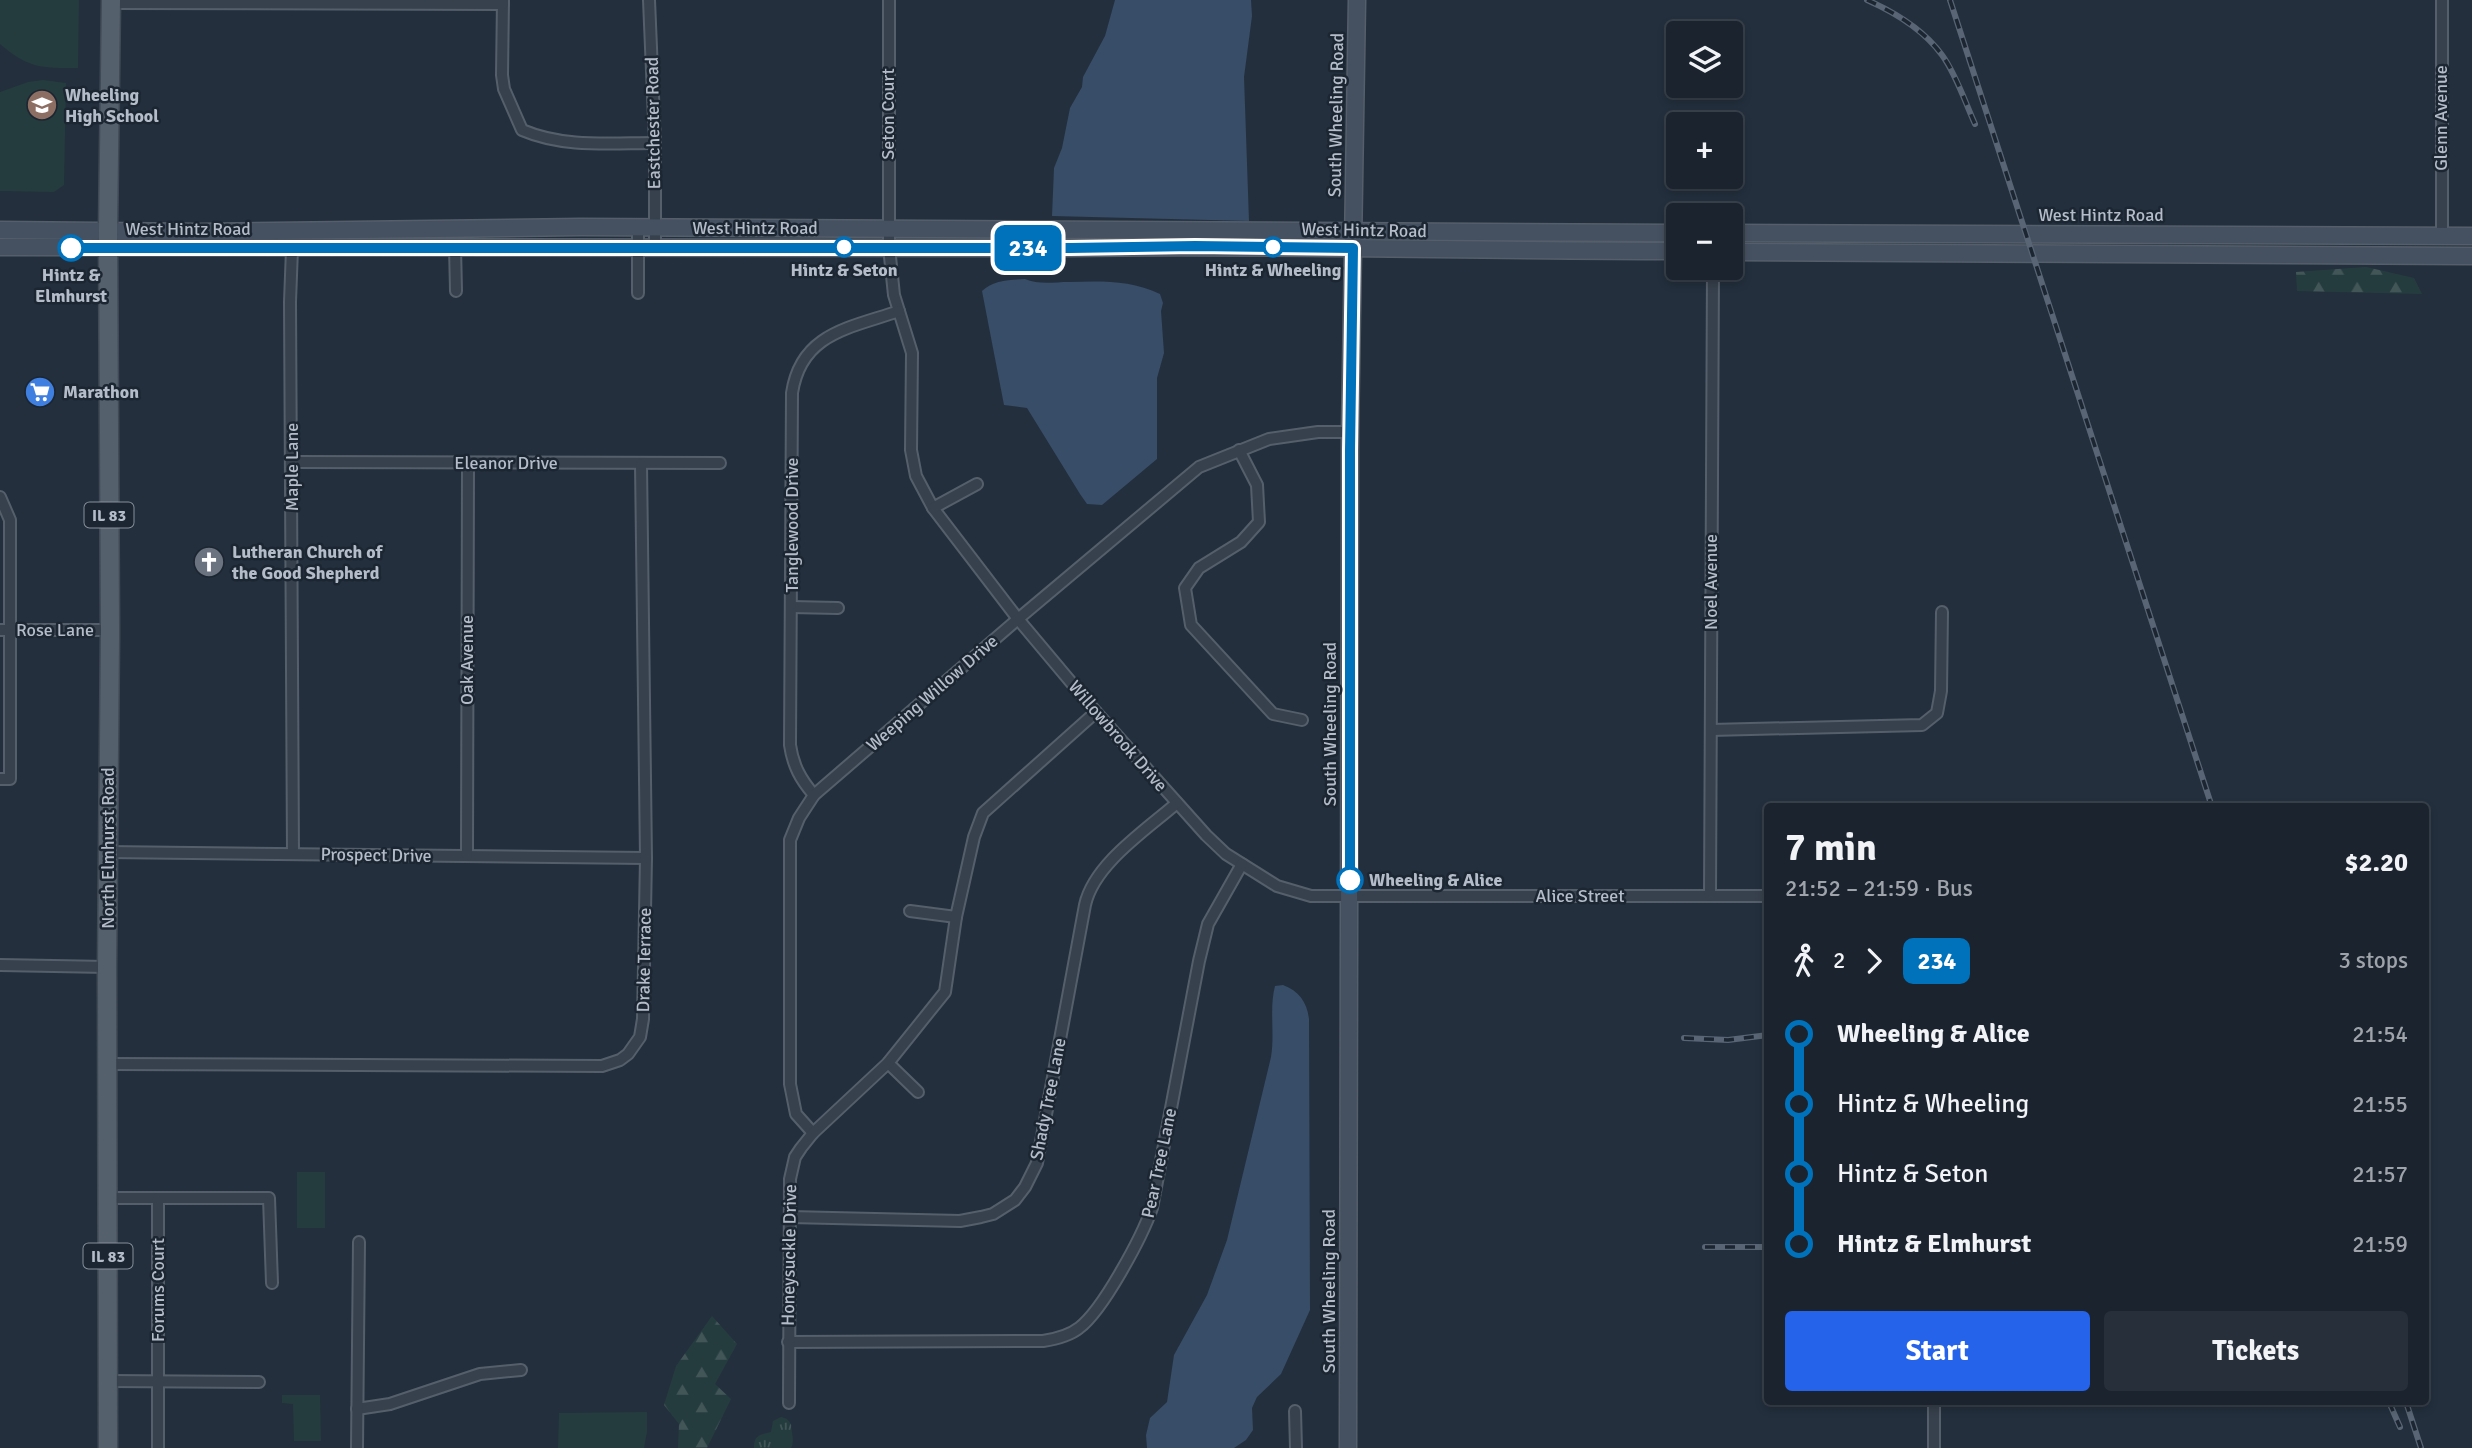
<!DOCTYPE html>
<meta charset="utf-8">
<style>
:root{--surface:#1a232e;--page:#272f3a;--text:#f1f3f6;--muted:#9fa4aa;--line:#38404a;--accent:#2563eb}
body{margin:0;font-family:Signika,sans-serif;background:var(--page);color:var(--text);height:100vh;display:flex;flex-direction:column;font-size:26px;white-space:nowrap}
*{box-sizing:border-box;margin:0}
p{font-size:23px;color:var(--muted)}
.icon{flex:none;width:38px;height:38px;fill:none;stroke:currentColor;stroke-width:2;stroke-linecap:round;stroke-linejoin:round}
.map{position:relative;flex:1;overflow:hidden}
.side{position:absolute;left:1764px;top:803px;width:665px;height:602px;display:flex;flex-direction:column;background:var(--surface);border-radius:7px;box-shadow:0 4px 10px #0003,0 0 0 2px var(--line)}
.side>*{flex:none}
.badge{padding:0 14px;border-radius:10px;font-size:24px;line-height:46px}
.controls{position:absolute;left:1666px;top:21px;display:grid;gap:14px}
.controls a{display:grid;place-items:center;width:77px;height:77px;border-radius:7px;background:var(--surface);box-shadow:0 4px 10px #0003,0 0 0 2px var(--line);font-size:35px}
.map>.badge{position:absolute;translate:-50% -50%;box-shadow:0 0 0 4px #fff}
.legs{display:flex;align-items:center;gap:10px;height:77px;padding:0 21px;font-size:23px}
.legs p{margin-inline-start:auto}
.headline{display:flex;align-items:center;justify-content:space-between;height:119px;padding:0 21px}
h1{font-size:38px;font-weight:700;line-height:52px}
.action{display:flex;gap:14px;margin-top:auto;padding:14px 21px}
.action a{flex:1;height:80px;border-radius:7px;background:var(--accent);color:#fff;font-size:28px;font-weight:700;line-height:80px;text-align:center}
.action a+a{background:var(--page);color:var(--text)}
ul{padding:0 21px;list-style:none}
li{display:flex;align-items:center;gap:24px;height:70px;font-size:26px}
li i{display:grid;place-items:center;width:10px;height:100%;margin:0 9px;background:currentColor}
li i::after{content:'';width:18px;height:18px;margin:-9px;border:5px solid;border-radius:50%;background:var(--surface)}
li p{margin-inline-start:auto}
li:first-child i{background:linear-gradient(#0000 50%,currentColor 0)}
li:last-child i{background:linear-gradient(currentColor 50%,#0000 0)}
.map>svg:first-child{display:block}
.grass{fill:#253c3e}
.forest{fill:url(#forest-firs)}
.park{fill:url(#park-tufts)}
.water{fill:#384d67}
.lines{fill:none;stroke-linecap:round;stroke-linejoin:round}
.minor-casing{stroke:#555f6b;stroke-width:14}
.secondary-casing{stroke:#555f6b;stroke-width:19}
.primary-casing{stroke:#404a56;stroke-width:21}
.minor{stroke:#37414d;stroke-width:10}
.secondary{stroke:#455060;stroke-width:16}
.primary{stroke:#55606d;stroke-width:18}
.rail-casing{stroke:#596574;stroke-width:6}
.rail{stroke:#1c2632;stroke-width:3.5;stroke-dasharray:10;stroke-linecap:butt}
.line-1-casing{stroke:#fff;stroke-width:16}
.line-1{stroke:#0072bc;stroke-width:10}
.stop-1-dot{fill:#fff;stroke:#0072bc;stroke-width:3.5}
.labels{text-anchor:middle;stroke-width:5;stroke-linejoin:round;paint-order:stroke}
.shield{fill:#1c2632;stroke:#868f9b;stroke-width:2}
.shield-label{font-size:16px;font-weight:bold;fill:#b3bcc8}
.poi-label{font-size:18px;font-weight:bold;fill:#b3bcc8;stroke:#1c2632;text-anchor:start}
.street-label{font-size:18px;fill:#b3bcc8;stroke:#1c2632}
.stop-label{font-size:18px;font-weight:bold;fill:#b3bcc8;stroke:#1c2632}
</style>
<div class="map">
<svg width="2472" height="1448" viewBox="0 0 2472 1448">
<defs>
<pattern id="forest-firs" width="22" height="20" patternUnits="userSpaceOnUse" patternTransform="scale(1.75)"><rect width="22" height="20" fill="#253c3e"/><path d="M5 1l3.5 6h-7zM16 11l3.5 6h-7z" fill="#425658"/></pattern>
<pattern id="park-tufts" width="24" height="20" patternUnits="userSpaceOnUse" patternTransform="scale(1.75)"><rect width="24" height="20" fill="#253c3e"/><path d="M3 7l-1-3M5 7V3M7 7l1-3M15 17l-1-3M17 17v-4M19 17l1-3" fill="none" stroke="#425658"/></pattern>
</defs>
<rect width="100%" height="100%" fill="#232f3d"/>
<!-- grass -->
<g class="grass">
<path d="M 0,0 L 79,0 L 78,68 C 42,68 29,69 0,44 Z"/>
<path d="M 43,80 L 66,83 L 64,185 L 54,192 L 0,191 L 0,92 L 28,82 Z"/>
<rect x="297" y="1172" width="28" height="56"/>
<path d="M 282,1395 L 320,1395 L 321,1441 L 294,1441 L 293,1404 L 282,1403 Z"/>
<path d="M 647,1412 L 647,1432 L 644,1448 L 558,1448 L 559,1413 Z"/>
</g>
<!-- forest -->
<g class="forest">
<path d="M 2366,267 L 2414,278 L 2422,294 L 2297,291 L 2296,272 Z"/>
<path d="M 712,1316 L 737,1344 L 715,1384 L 731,1399 L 707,1448 L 678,1448 L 679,1424 L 664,1405 L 676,1366 Z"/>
</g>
<!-- park -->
<path class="park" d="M 781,1417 L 787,1419 L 791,1424 C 791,1431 795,1441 791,1448 L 754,1448 C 754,1435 760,1435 771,1432 L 773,1421 Z"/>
<!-- water -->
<g class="water">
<path d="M 1115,0 L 1251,0 L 1252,16 L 1244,77 L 1249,221 L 1052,216 L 1054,168 L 1062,148 L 1070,108 L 1082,87 L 1083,77 L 1105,36 Z"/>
<path d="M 1025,279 C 1038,285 1054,282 1069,282 C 1101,281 1131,280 1160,294 L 1163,303 L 1161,311 L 1164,353 L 1157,378 L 1157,459 L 1102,505 L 1087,504 L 1080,494 L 1027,408 L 1004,405 L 982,291 C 993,280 1010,280 1025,279 Z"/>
<path d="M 1283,985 C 1299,991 1307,1002 1309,1019 L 1310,1310 L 1281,1374 L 1257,1397 L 1252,1408 L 1253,1430 L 1246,1440 L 1234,1448 L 1147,1448 L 1146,1435 L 1150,1418 L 1167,1402 L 1174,1355 L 1207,1295 L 1227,1240 L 1271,1057 C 1275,1033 1269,1009 1275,986 Z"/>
</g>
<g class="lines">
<!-- minor casing -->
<g class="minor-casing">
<g id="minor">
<path d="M 503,0 L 502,75 L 504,89 L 522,130 C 564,148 610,143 655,143"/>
<path d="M 649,0 L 655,143 L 655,247"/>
<path d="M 889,0 L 889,247 L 894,295 L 912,353 L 911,450 L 916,476 L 933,508 L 1018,619 L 1096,712 L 1206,835 L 1226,854 L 1277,886 L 1311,896 L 1768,896"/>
<path d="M 2442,0 L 2442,235"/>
<path d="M 111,3 L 503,4"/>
<path d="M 638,227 L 638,293"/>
<path d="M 455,247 L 456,291"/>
<path d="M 292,249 L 290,302 L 293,854"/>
<path d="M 1239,450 L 1257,485 L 1259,522 L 1241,542 L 1199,568 L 1185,588 L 1191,625 L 1273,714 L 1302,720"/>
<path d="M 292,462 L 720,463"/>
<path d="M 0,497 L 10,520 L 10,779 L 0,779"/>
<path d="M 933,508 L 977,484"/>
<path d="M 791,607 L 838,608"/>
<path d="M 0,630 L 109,630"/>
<path d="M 1711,730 L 1922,725 L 1937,713 L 1941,691 L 1942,612"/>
<path d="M 814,795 C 801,780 793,766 790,745 L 792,393 C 801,333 850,328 899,311"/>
<path d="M 107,852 L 646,858"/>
<path d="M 467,856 L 468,463"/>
<path d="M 1710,896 L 1713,268"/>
<path d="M 910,911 L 956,917"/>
<path d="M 0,965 L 107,967"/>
<path d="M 888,1063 L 918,1092"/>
<path d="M 108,1064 L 602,1066 L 620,1060 L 628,1054 L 640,1037 L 643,1019 L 646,858 L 641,464"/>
<path d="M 813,1133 L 796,1114 L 790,1084 L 790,840 L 799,818 L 814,795 L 1018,619 L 1199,467 L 1269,439 L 1318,432 L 1350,432"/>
<path d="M 108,1198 L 158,1198"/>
<path d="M 790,1217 L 960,1221 L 981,1217 L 993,1214 L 1015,1200 L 1025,1187 L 1037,1163 L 1085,905 C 1094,864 1146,830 1177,803"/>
<path d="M 788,1342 L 1043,1341 C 1056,1339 1069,1336 1079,1328 C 1103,1310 1142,1237 1152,1208 L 1199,961 L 1208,924 L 1242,864"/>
<path d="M 108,1381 L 259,1382"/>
<path d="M 789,1403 L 790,1179 L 795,1157 L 801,1148 L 813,1133 L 888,1063 L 945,992 L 956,917 L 974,837 L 983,813 L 1096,712"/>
<path d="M 357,1409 L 390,1404 L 480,1374 L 521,1370"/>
<path d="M 1295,1411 L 1296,1448"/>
<path d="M 158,1448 L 158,1198 L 269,1198 L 272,1283"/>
<path d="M 357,1448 L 359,1242"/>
<path d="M 1934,1448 L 1934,1402"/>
</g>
</g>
<!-- secondary casing -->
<g class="secondary-casing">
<g id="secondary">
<path d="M 0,230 L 202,232 L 581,227 L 1678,233"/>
<path d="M 1731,233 L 2472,236"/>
<path d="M 0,247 L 1070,248 C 1273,245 1475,251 1678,251"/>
<path d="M 1731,252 L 2472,256"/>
<path d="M 1348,1448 L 1350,432 L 1357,0"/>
</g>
</g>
<!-- primary casing -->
<g class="primary-casing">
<path id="primary" d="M 108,1448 L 107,967 L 110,634 L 108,231 L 111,0"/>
</g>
<!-- minor -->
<use href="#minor" class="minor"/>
<!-- secondary -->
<use href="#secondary" class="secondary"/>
<!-- primary -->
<use href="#primary" class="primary"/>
<!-- rail casing -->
<g class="rail-casing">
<g id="rail">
<path d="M 1867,0 C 1894,12 1924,30 1942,55 C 1956,74 1965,102 1975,124"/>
<path d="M 1950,0 L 2212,807"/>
<path d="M 1684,1038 L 1728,1040 L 1768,1035"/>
<path d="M 1705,1247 L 1768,1247"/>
<path d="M 2389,1402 L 2400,1427"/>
<path d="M 2406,1402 L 2421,1448"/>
</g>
</g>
<!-- rail -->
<use href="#rail" class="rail"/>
</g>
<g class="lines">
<!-- line-1 casing -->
<g class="line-1-casing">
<path id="line-1" d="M 71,248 L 1070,248 L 1195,246 L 1353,248 L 1350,451 L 1350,880"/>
</g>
<!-- line-1 -->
<use href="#line-1" class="line-1"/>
</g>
<!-- icons -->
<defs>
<g id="school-disc" transform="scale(1.575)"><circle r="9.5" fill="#8d6e63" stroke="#1c2632"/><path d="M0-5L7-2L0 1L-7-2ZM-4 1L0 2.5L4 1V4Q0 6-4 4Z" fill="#fff"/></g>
<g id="supermarket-disc" transform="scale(1.575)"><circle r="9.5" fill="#3f7fe0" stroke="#1c2632"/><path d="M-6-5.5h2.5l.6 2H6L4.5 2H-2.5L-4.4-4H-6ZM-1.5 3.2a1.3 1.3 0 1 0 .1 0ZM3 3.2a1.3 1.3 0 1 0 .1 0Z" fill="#fff"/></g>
<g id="church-disc" transform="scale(1.575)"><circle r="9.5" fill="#6b7280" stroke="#1c2632"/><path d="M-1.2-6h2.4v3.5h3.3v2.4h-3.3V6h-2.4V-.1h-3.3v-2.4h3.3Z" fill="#fff"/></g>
</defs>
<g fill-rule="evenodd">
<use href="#school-disc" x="42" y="105"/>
<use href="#supermarket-disc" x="40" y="392"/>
<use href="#church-disc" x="209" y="562"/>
</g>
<!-- markers -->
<g class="stop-1-dot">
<circle cx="844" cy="247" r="9"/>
<circle cx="1273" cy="247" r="9"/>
<circle cx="71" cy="248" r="12"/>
<circle cx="1350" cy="880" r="12"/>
</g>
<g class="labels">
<!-- shield labels -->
<g class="shield">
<rect x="84.5" y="502.5" width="49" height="25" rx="5"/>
<rect x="83.5" y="1243.5" width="49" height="25" rx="5"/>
</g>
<g class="shield-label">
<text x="109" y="521">IL 83</text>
<text x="108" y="1262">IL 83</text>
</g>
<!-- poi labels -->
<g class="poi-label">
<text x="65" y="101">Wheeling<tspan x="65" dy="21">High School</tspan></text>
<text x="63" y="398">Marathon</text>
<text x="232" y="558">Lutheran Church of<tspan x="232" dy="21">the Good Shepherd</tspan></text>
</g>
<!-- street labels -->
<g class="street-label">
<text transform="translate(888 114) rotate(-90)" y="6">Seton Court</text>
<text transform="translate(1336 115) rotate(-89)" y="6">South Wheeling Road</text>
<text transform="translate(2441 118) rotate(-90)" y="6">Glenn Avenue</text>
<text transform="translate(653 123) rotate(-91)" y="6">Eastchester Road</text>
<text x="2101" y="221">West Hintz Road</text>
<text x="755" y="234">West Hintz Road</text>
<text x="188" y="235">West Hintz Road</text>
<text transform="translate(1364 230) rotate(1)" y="6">West Hintz Road</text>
<text x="506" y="469">Eleanor Drive</text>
<text transform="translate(292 467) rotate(-90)" y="6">Maple Lane</text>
<text transform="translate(792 525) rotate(-90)" y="6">Tanglewood Drive</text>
<text transform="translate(1711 582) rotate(-90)" y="6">Noel Avenue</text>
<text x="55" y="636">Rose Lane</text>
<text transform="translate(467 660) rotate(-90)" y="6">Oak Avenue</text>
<text transform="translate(932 693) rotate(-41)" y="6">Weeping Willow Drive</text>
<text transform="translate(1330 724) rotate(-90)" y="6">South Wheeling Road</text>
<text transform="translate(1118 736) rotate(49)" y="6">Willowbrook Drive</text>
<text transform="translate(108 848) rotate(-90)" y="6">North Elmhurst Road</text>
<text transform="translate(376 855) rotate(1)" y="6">Prospect Drive</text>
<text x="1580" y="902">Alice Street</text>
<text transform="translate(644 960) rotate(-89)" y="6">Drake Terrace</text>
<text transform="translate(1048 1099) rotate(-79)" y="6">Shady Tree Lane</text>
<text transform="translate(1159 1163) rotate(-78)" y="6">Pear Tree Lane</text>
<text transform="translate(789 1255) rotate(-89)" y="6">Honeysuckle Drive</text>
<text transform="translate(158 1290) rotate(-90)" y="6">Forums Court</text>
<text transform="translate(1329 1291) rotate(-90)" y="6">South Wheeling Road</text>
</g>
<!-- stop labels -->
<g class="stop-label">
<text x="844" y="276">Hintz &amp; Seton</text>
<text x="1273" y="276">Hintz &amp; Wheeling</text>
<text x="71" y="281">Hintz &amp;<tspan x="71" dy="21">Elmhurst</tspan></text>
<text x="1369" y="886" text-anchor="start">Wheeling &amp; Alice</text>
</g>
</g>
</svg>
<div class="controls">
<a><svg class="icon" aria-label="layers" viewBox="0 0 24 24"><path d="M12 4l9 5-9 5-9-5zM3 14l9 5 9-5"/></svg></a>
<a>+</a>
<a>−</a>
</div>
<b class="badge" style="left:1028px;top:248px;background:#0072bc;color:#fff">234</b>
<section class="side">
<div class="headline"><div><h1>7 min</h1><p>21:52 – 21:59 · Bus</p></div><b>$2.20</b></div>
<div class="legs"><svg class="icon" aria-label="walk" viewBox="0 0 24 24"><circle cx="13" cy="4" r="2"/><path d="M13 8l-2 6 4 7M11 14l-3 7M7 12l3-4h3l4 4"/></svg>2<svg class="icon" aria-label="forward" viewBox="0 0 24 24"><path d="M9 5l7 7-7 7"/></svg><b class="badge" style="background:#0072bc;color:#fff">234</b><p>3 stops</p></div>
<ul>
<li><i style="color:#0072bc"></i><b>Wheeling &amp; Alice</b><p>21:54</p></li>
<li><i style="color:#0072bc"></i><span>Hintz &amp; Wheeling</span><p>21:55</p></li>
<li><i style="color:#0072bc"></i><span>Hintz &amp; Seton</span><p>21:57</p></li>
<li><i style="color:#0072bc"></i><b>Hintz &amp; Elmhurst</b><p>21:59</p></li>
</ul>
<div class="action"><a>Start</a><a>Tickets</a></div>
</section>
</div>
